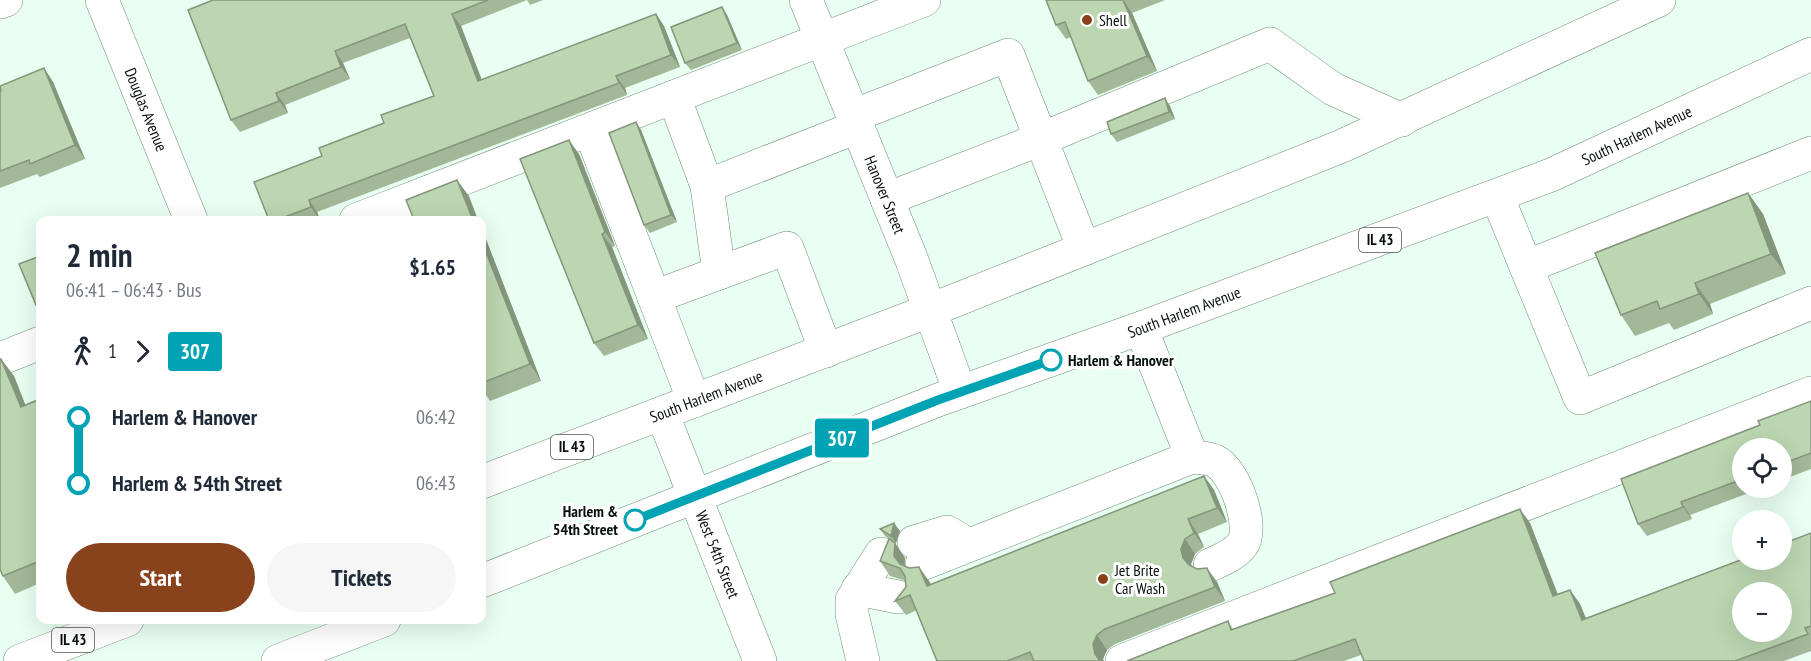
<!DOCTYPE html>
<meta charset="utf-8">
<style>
:root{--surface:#fff;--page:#f6f6f7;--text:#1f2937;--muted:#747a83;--accent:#88431c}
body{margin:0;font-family:"PT Sans Narrow",sans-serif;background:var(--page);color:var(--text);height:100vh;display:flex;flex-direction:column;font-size:22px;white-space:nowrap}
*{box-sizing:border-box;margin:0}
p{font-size:20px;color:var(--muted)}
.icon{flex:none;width:33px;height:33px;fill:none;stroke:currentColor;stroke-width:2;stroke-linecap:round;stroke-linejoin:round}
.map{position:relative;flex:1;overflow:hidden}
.sheet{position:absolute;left:36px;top:216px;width:450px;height:408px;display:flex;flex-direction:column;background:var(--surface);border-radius:12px;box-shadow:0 6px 24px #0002}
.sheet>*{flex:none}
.badge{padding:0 12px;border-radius:4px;font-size:21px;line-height:39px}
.controls{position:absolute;left:1732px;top:438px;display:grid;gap:12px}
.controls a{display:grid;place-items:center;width:60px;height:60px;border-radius:50%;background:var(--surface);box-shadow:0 6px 24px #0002;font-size:30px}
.map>.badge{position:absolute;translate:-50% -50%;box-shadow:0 0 0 3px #fff}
.legs{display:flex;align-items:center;gap:9px;height:66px;padding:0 30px;font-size:20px}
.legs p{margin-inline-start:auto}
.summary{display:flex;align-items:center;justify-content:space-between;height:102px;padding:0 30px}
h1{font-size:33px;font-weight:600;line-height:45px}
.action{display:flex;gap:12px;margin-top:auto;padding:12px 30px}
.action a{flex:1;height:69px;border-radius:36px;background:var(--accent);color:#fff;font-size:24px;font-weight:600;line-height:69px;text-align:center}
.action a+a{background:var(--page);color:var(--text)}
ul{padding:0 30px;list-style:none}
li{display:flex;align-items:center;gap:21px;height:66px;font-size:22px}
li i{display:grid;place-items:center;width:9px;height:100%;margin:0 8px;background:currentColor}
li i::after{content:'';width:15px;height:15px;margin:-8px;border:4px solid;border-radius:50%;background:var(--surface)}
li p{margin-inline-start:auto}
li:first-child i{background:linear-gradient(#0000 50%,currentColor 0)}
li:last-child i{background:linear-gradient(currentColor 50%,#0000 0)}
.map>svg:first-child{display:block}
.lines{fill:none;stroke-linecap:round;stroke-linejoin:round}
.minor-casing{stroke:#728b7c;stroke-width:34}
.major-casing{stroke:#728b7c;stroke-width:34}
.minor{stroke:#fff;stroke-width:33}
.major{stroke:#fff;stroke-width:33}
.wall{fill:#a2b898}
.shaded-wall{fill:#84967c}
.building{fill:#bcd6b1;stroke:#84967c;stroke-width:1.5;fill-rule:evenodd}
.line-1-casing{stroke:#fff;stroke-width:14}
.line-1{stroke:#00a3b4;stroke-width:9}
.poi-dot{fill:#88431c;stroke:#fff;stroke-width:2}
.stop-1-dot{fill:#fff;stroke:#00a3b4;stroke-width:3}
.labels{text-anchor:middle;stroke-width:6;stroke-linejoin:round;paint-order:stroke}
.shield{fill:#fff;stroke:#515854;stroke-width:1.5}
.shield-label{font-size:15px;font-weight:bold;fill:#07100b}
.poi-label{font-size:16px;fill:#07100b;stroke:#fff;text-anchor:start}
.street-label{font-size:16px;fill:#07100b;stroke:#fff}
.stop-label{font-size:16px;font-weight:bold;fill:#07100b;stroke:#fff;text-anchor:start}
</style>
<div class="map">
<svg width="1811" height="661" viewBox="0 0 1811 661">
<rect width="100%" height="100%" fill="#e9fff1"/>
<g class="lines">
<!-- minor casing -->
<g class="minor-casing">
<g id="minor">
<path id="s1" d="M 102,0 L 191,220"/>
<path id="s2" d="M 806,0 L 911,258 L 960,392"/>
<path d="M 0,2 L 6,0"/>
<path d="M 853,116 L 1008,55 L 1084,249"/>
<path d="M 590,130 L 694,401"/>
<path d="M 707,186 L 857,127"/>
<path d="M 1497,196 L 1580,398 L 1811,303"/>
<path d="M 887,199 L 1041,139 L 1270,44 L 1333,89 L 1402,120"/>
<path d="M 356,220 L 924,0"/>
<path d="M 1526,267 L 1811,153"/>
<path d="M 719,273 L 787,248 L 826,351"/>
<path d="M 654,297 L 719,273 L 707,186 L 674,97"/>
<path d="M 0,359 L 40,343"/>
<path id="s3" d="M 662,413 L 760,661"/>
<path d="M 1192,457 C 1199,458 1209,458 1215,461 C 1235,471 1255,527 1242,545 C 1234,555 1221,560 1210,565"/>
<path d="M 914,542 L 947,532 L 967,544"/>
<path d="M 922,564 L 1192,457 L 1141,328"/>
<path d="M 858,589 L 898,597"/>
<path d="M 863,661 L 852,614 L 852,600 L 881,554"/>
<path d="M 1122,661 L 1811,393"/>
</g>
</g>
<!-- major casing -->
<g class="major-casing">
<g id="major">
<path id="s4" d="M 482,482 L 931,310 L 1342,146 L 1659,0"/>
<path id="s5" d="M 482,581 L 938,400 L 1141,328 L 1551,175 L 1811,54"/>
<path d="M 20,661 L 127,620"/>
<path d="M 278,661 L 384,620"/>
</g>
</g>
<!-- minor -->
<use href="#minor" class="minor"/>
<!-- major -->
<use href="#major" class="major"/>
</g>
<!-- wall -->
<g class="wall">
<path d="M 213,0 L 543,0 L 530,5 L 527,0 L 461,26 L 481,80 L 656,14 L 664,26 L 680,67 L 625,88 L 627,95 L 317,212 L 320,220 L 269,220 L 322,156 L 434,96 L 410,38 L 343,63 L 350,79 L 285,105 L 288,113 L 240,132 L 231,120 Z"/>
<path d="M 1046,0 L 1165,0 L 1132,13 L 1157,71 L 1098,95 L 1088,81 L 1071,37 L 1066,39 L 1056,25 Z"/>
<path d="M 722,7 L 727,15 L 742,50 L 691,70 L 685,63 Z"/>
<path d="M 44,68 L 53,82 L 85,159 L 40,177 L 37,174 L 0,188 L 0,92 Z"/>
<path d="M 1170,106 L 1175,119 L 1117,142 L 1111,134 Z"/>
<path d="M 636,122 L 641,130 L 677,222 L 650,233 L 644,225 Z"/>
<path d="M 579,154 L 615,246 L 612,247 L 648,339 L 604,356 L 594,343 Z"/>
<path d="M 1748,193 L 1763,214 L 1786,274 L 1710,304 L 1713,314 L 1674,330 L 1669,323 L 1635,336 L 1621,315 Z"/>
<path d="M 482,229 L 541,381 L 490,401 L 482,389 Z"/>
<path d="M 40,256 L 40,312 L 36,305 Z"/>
<path d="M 1,359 L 14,376 L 25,405 L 40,399 L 40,583 L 15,594 L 3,576 Z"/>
<path d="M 1811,401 L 1811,469 L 1782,480 L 1782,448 L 1743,448 L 1743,488 L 1762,488 L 1690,515 L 1692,519 L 1647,536 L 1638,524 L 1621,479 L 1760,425 L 1758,421 Z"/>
<path d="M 1204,476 L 1214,490 L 1227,522 L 1198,534 L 1204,547 L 1195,554 L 1191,564 L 1192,567 L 1217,582 L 1225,601 L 1115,644 L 1107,650 L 1103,659 L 1104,661 L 937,661 L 917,610 L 906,615 L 895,601 L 906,587 L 906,581 L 890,576 L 880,561 L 889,539 L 885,536 L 880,529 L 900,531 L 896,543 L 891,540 L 895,543 L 905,558 L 905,566 L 929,581 L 931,584 Z"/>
<path d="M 1530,523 L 1557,594 L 1570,590 L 1580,604 L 1586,618 L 1811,533 L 1811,651 L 1784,661 L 1364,661 L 1361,655 L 1344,661 L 1127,661 L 1228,621 L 1233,629 Z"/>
</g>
<!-- shaded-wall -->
<g class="shaded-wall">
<path d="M 1123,0 L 1132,13 L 1157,71 L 1147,56 Z"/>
<path d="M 722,7 L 727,15 L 742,50 L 737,43 Z"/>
<path d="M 452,14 L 461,26 L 487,93 L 478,81 Z"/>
<path d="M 656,14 L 664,26 L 680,67 L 671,55 Z"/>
<path d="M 335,51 L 343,63 L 350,79 L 341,67 Z"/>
<path d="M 44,68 L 53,82 L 85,159 L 75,145 Z"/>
<path d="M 616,76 L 625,88 L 627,95 L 619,83 Z"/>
<path d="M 276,93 L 285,105 L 288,113 L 279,101 Z"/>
<path d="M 1165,98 L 1170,106 L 1175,119 L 1169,112 Z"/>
<path d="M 636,122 L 641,130 L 677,222 L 671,215 Z"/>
<path d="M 569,140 L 579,154 L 615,246 L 605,232 Z"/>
<path d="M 457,180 L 469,196 L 478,220 L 473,220 Z"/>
<path d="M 1748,193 L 1763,214 L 1786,274 L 1771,254 Z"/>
<path d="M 309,200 L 317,212 L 320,220 L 311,207 Z"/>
<path d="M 482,229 L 541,381 L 530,364 L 482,242 Z"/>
<path d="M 602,234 L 612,247 L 648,339 L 638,325 Z"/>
<path d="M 1695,283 L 1710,304 L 1713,314 L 1699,294 Z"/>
<path d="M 1,359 L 14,376 L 33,424 L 21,407 Z"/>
<path d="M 1204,476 L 1214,490 L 1227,522 L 1217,508 Z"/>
<path d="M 1681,502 L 1690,515 L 1692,519 L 1683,507 Z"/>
<path d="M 1520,509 L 1530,523 L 1564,610 L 1553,596 Z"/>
<path d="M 1188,519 L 1198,534 L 1204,547 L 1194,533 Z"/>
<path d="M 894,523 L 900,531 L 896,543 L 891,536 Z"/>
<path d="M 1185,539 L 1195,554 L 1191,564 L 1193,572 L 1183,558 L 1181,549 Z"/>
<path d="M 895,543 L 905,558 L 904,570 L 894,556 Z"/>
<path d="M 919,567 L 929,581 L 937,600 L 927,586 Z"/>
<path d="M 1207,568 L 1217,582 L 1225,601 L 1215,587 Z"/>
<path d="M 1570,590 L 1580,604 L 1592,634 L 1582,620 Z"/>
<path d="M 1097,635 L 1107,650 L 1103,659 L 1104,661 L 1100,661 L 1095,654 L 1093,644 Z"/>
</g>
<!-- building -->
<g class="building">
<path d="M 213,0 L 488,0 L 452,14 L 478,81 L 656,14 L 671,55 L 616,76 L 619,83 L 309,200 L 311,207 L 277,220 L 269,220 L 254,182 L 322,156 L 319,148 L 384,123 L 381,115 L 434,96 L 405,24 L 335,51 L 341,67 L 276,93 L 279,101 L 231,120 L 188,10 Z"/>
<path d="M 1046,0 L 1123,0 L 1147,56 L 1088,81 L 1065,22 L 1056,25 Z"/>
<path d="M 722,7 L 737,43 L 685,63 L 671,27 Z"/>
<path d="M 44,68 L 75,145 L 30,164 L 29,160 L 0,171 L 0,92 L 1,91 L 0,86 Z"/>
<path d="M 1165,98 L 1169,112 L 1111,134 L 1107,122 Z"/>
<path d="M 636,122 L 671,215 L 644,225 L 609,133 Z"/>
<path d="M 569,140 L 605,232 L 602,234 L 638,325 L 594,343 L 520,159 Z"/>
<path d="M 457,180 L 473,220 L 414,220 L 406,200 Z"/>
<path d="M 1748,193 L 1771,254 L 1695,283 L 1699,294 L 1660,309 L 1657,301 L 1621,315 L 1595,253 Z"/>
<path d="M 482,242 L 530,364 L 482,383 Z"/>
<path d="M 40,256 L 40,304 L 36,305 L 19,264 Z"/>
<path d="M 0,359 L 1,359 L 21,407 L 40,399 L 40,561 L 3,576 L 0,569 Z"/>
<path d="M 1811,401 L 1811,453 L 1782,464 L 1782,448 L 1743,448 L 1743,479 L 1681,502 L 1683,507 L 1638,524 L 1621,479 L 1760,425 L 1758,421 Z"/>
<path d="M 1204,476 L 1217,508 L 1188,519 L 1194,533 L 1185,539 L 1181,549 L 1183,558 L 1189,565 L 1197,569 L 1207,568 L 1215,587 L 1105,629 L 1097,635 L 1093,644 L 1095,654 L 1100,661 L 1034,661 L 1030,652 L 1007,661 L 937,661 L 910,595 L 895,601 L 906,587 L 905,576 L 900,568 L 880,561 L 889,539 L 895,543 L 894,556 L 900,564 L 909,568 L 919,567 L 927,586 Z"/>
<path d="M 1520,509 L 1553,596 L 1570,590 L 1582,620 L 1743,559 L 1743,560 L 1782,560 L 1782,544 L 1811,533 L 1811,626 L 1805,628 L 1808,634 L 1735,661 L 1364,661 L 1355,639 L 1293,661 L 1127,661 L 1228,621 L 1231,630 L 1335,593 L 1330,582 ZM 1743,592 L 1782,592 L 1782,632 L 1743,632 Z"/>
<path d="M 894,523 L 891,536 L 880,529 Z"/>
</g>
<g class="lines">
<!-- line-1 casing -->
<g class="line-1-casing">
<path id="line-1" d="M 635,520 L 938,400 L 1051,360"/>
</g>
<!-- line-1 -->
<use href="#line-1" class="line-1"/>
</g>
<!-- markers -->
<g class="poi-dot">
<circle cx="1087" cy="20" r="6"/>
<circle cx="1103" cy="579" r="6"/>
</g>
<g class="stop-1-dot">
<circle cx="1051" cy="360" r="10"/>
<circle cx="635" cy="520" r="10"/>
</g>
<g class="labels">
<!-- shield labels -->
<g class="shield">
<rect x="1359" y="228" width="42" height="24" rx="4.5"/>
<rect x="551" y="435" width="42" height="24" rx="4.5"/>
<rect x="52" y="628" width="42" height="24" rx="4.5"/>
</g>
<g class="shield-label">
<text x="1380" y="245">IL 43</text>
<text x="572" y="452">IL 43</text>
<text x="73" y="645">IL 43</text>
</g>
<!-- poi labels -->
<g class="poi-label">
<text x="1099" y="26">Shell</text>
<text x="1115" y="576">Jet Brite<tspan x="1115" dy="18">Car Wash</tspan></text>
</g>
<!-- street labels -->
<g class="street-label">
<text dy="6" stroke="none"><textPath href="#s1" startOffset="118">Douglas Avenue</textPath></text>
<text dy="6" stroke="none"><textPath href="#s5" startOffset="1238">South Harlem Avenue</textPath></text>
<text dy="6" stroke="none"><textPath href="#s2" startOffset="210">Hanover Street</textPath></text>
<text dy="6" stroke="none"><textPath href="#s5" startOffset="752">South Harlem Avenue</textPath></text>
<text dy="6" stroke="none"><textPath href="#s4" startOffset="240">South Harlem Avenue</textPath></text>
<text dy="6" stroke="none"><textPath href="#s3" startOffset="152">West 54th Street</textPath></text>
</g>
<!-- stop labels -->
<g class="stop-label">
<text x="1068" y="366">Harlem &amp; Hanover</text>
<text x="618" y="517" text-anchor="end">Harlem &amp;<tspan x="618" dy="18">54th Street</tspan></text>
</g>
</g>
</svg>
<div class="controls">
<a><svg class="icon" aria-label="locate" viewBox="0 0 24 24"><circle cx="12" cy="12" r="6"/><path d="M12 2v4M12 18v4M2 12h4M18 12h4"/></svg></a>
<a>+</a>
<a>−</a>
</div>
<b class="badge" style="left:842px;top:438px;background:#00a3b4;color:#fff">307</b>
<section class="sheet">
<div class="summary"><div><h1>2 min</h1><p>06:41 – 06:43 · Bus</p></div><b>$1.65</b></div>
<div class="legs"><svg class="icon" aria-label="walk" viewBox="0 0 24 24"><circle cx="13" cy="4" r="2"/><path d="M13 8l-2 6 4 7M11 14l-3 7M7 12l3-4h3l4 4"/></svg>1<svg class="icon" aria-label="forward" viewBox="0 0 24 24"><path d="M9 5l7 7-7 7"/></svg><b class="badge" style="background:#00a3b4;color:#fff">307</b></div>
<ul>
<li><i style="color:#00a3b4"></i><b>Harlem &amp; Hanover</b><p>06:42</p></li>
<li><i style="color:#00a3b4"></i><b>Harlem &amp; 54th Street</b><p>06:43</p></li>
</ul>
<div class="action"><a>Start</a><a>Tickets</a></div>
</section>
</div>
